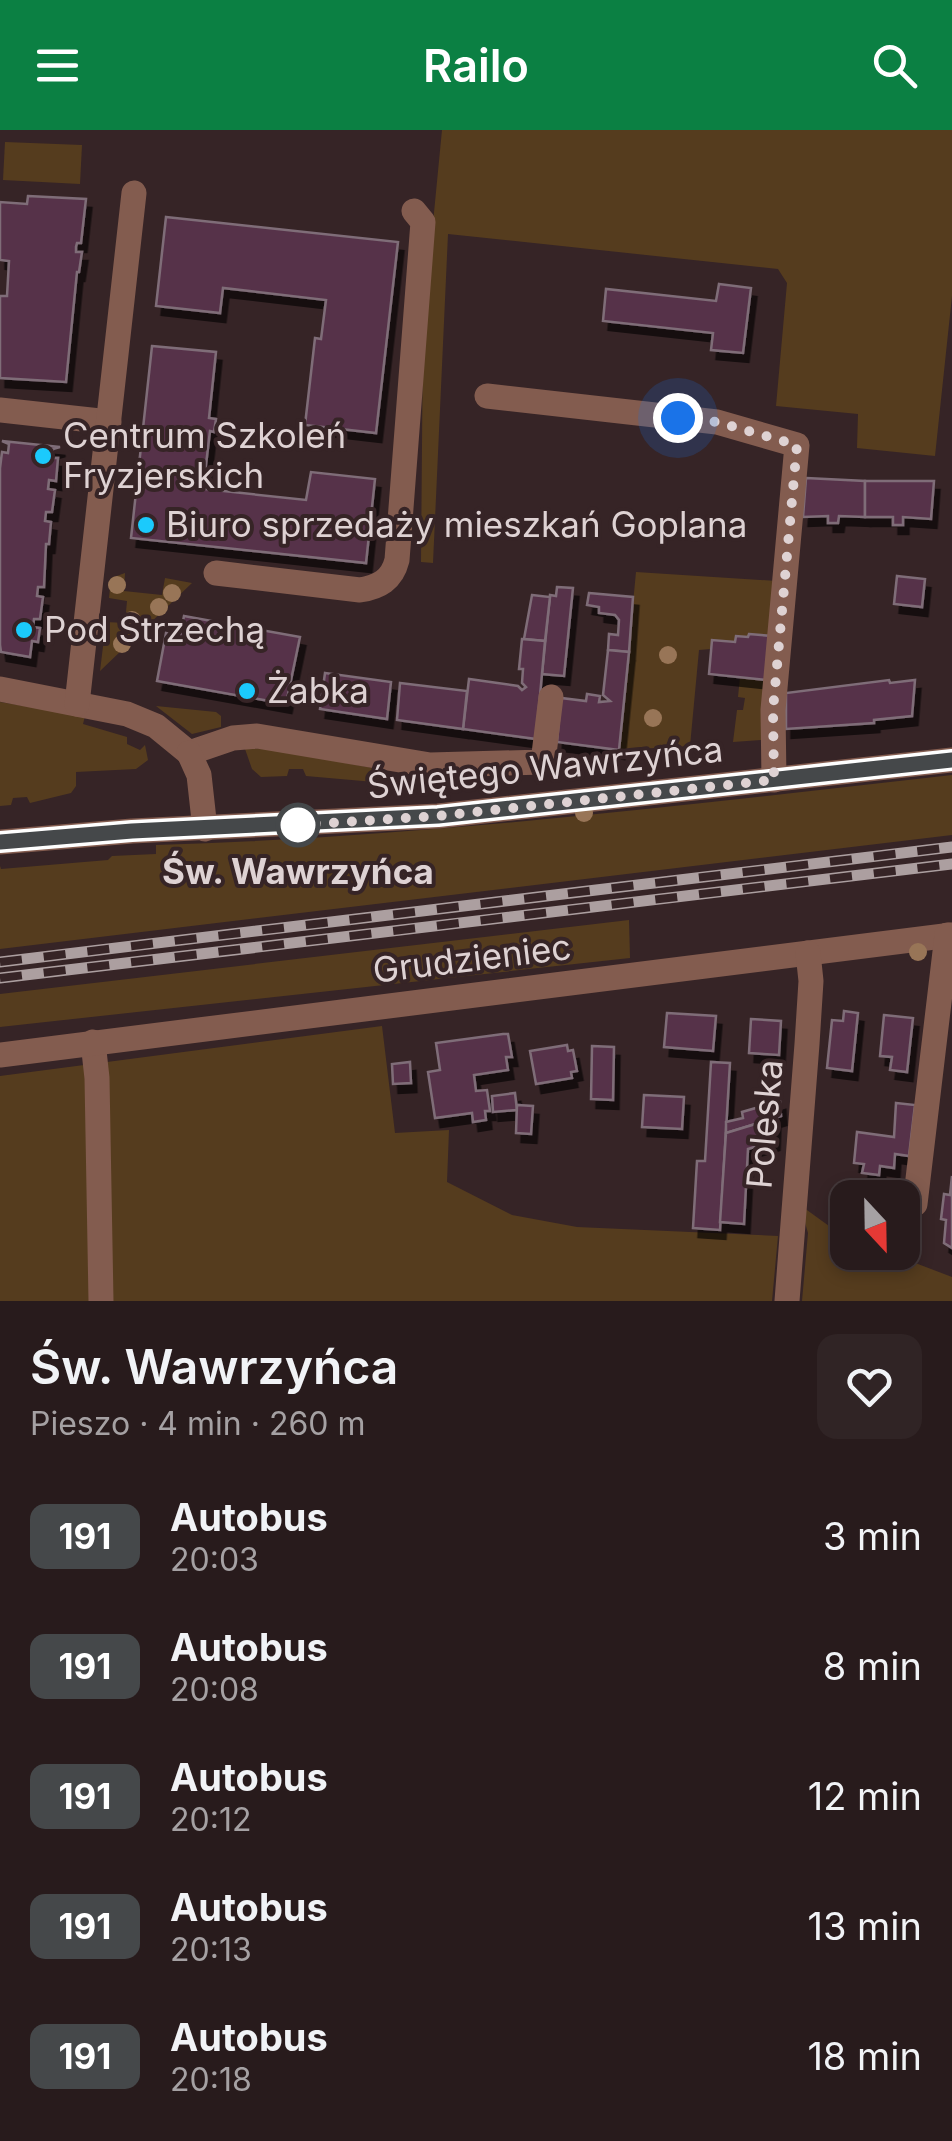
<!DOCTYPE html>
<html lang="pl">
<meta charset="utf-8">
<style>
:root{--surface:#281b1c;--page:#302425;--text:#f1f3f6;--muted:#a5a1a3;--line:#44393b;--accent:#0b8043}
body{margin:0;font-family:Inter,sans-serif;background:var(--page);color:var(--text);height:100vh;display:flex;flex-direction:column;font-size:38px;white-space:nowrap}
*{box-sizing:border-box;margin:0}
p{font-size:32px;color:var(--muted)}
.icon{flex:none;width:55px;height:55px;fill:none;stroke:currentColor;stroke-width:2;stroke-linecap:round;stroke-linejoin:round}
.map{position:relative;height:1171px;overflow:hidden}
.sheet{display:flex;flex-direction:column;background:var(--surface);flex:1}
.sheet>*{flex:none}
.badge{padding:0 20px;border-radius:15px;font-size:35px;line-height:65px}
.needle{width:65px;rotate:158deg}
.fabs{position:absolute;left:830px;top:1050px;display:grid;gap:20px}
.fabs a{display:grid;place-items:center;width:90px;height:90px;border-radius:20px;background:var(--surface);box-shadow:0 5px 15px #0003,0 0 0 2px var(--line);font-size:50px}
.you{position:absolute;width:50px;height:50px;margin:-25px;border:8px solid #fff;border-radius:50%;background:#1a73e8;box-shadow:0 0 0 15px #1a73e833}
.map>.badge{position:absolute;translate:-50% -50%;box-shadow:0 0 0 5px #fff}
.round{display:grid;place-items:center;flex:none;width:105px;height:105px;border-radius:20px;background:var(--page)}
.headline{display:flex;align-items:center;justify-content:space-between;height:170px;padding:0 30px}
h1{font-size:48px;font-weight:600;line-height:75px}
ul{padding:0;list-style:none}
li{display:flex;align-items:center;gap:30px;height:130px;padding:0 30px}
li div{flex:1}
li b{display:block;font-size:38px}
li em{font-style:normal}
li .badge{min-width:110px;font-weight:700;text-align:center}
header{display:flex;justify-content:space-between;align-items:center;height:130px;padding:0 30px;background:var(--accent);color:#fff;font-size:45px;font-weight:600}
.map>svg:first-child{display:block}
.green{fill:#553c1e}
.building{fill:#57334a;stroke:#7f6d78;stroke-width:2.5;filter:url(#shadow)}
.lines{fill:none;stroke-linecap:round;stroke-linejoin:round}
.minor{stroke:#835c4f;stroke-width:25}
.rail-casing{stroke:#ac9fa0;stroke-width:11}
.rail{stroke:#362426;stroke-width:8;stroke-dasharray:22;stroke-linecap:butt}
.tree{fill:#987557}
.line-casing{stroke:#fff;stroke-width:22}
.line{stroke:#45484a;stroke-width:15}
.walk{stroke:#ded2d3;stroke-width:10;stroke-dasharray:0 18}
.poi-dot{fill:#1bcafc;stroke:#362426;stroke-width:4}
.stop-dot{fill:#fff;stroke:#45484a;stroke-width:5}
.labels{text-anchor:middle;stroke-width:8;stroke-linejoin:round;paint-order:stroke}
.poi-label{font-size:35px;fill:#ded2d3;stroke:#362426;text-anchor:start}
.street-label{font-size:35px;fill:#ded2d3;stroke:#362426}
.stop-label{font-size:35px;font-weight:bold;fill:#ded2d3;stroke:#362426}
</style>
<header><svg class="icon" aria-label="menu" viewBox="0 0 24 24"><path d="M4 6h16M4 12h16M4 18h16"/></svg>Railo<svg class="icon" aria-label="search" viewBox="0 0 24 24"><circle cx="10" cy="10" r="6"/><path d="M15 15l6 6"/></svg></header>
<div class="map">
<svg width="952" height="1171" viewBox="0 0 952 1171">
<defs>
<filter id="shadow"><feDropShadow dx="5.5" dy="9" stdDeviation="0" flood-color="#0009"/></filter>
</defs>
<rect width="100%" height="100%" fill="#362426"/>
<!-- green -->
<g class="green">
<path d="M 442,0 L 952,0 L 952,166 L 935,326 L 857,318 L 858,284 L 776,276 L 787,153 L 778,139 L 448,104 L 433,433 L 421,432 L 423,196 Z"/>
<path d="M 5,12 L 82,15 L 80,54 L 3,50 Z"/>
<path d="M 636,442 L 777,451 L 771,506 L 736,506 L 735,512 L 713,510 L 711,519 L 699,520 L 690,616 L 619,620 Z"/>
<path d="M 125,443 L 124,461 L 162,465 L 165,448 L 192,453 L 100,541 L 106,492 L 125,493 L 127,471 L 109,468 L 111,448 Z"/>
<path d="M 740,547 L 767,550 L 761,610 L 733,612 L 737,580 L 743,580 L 745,568 L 738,567 Z"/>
<path d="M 0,572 L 85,586 L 83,594 L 127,607 L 127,614 L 140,620 L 145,615 L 148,630 L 136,639 L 76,642 L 76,656 L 71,663 L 30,673 L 27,667 L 13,668 L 11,675 L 0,676 Z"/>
<path d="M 156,576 L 216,582 L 221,586 L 221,597 L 192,604 Z"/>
<path d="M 264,618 L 384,640 L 396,648 L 397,654 L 306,646 L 303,639 L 289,639 L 287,646 L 261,647 L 252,639 L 245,619 Z"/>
<path d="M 952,645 L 952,705 L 0,819 L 0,736 L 1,739 L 108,730 L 112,726 L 156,724 L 156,715 C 423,707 687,675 952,645 Z"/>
<path d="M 629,790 L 630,828 L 0,897 L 0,864 Z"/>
<path d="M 382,896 L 395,1003 L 449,1000 L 447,1052 L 512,1085 L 577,1097 L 778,1106 L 772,1171 L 0,1171 L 0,946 Z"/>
<path d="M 800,1075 L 847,1109 L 848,1122 L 897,1126 L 952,1147 L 952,1171 L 802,1171 L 808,1103 Z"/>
</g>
<!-- building -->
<g class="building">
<path d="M 28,66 L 86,69 L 81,113 L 77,113 L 76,117 L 76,122 L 82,122 L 79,142 L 77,142 L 66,252 L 0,248 L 0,166 L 7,166 L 9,131 L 0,130 L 0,72 L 27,74 Z"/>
<path d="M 166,87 L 398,112 L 376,303 L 305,295 L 315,208 L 321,209 L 326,170 L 223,158 L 220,183 L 156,176 Z"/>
<path d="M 719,154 L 751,158 L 743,223 L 711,220 L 713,203 L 603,191 L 606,159 L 716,171 Z"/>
<path d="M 152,216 L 216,222 L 209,288 L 216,289 L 214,302 L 210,301 L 205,343 L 200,343 L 199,352 L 204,352 L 204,359 L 306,370 L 311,342 L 375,349 L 366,433 L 131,408 Z"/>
<path d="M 2,311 L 60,317 L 53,319 L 52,328 L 58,328 L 56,351 L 49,350 L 48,359 L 55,360 L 52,382 L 46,382 L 45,391 L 51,392 L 49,414 L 46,414 L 44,457 L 38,457 L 37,466 L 43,467 L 40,489 L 34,489 L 33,497 L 40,498 L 38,512 L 32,511 L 30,527 L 1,522 L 0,515 L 0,338 L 2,322 L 8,323 L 9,314 Z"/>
<path d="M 806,348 L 865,351 L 865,387 L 839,386 L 838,393 L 828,393 L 828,386 L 803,387 Z"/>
<path d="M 865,351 L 934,351 L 931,389 L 903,387 L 903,395 L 893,395 L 893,387 L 865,387 Z"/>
<path d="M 897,446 L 925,449 L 922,477 L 894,474 Z"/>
<path d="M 557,457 L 573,458 L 564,546 L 542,544 L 550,465 L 556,466 Z"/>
<path d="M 589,463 L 633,467 L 629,522 L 608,520 L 609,504 L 618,505 L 619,490 L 615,485 L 599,483 L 599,477 L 587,475 Z"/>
<path d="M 532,465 L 550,467 L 545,511 L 524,509 Z"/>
<path d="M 184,486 L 300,507 L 286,574 L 157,551 L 166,503 L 180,506 Z"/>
<path d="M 749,504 L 771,506 L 767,550 L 709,544 L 712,510 L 735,512 L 736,506 L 748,507 Z"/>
<path d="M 522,509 L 545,511 L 536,609 L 463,599 L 469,549 L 518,556 L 522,560 L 526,557 L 522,553 L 523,539 L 519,539 Z"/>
<path d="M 608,520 L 629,522 L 619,620 L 557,612 L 561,568 L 586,571 L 587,564 L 600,566 L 599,572 L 610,571 L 603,565 Z"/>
<path d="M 325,543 L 391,552 L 387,589 L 320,579 Z"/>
<path d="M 889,550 L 890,553 L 915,550 L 912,586 L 874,590 L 874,593 L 786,599 L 786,563 Z"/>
<path d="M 400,553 L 467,561 L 463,599 L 397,590 Z"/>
<path d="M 844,881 L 858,883 L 852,941 L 827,938 L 832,890 L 843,891 Z"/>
<path d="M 667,883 L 716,886 L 713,921 L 664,917 Z"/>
<path d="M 884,885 L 913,888 L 907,942 L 890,940 L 892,927 L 880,926 Z"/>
<path d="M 751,889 L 781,891 L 779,925 L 749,923 Z"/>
<path d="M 503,904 L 508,904 L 512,927 L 506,927 L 508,940 L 474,945 L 476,961 L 487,960 L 490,981 L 485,981 L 486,990 L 473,992 L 472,983 L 435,988 L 428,942 L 440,940 L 436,913 Z"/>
<path d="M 567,915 L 568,921 L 573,920 L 577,941 L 571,942 L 572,948 L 536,954 L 530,921 Z"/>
<path d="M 592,916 L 614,917 L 613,970 L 591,969 Z"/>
<path d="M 410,932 L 411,953 L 393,954 L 392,934 Z"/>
<path d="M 711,932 L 730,933 L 720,1100 L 693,1098 L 697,1031 L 705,1031 Z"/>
<path d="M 515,963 L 517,980 L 493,982 L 492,966 Z"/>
<path d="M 644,965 L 684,967 L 682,999 L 642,997 Z"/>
<path d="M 780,971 L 781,986 L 726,1003 L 726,992 L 743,988 L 742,982 Z"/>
<path d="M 896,973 L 915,975 L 909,1026 L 895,1024 L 894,1038 L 880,1036 L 879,1045 L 862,1043 L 864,1034 L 854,1033 L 857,1002 L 894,1007 Z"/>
<path d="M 517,975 L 533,976 L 531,1004 L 516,1003 Z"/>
<path d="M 775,988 L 774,1011 L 748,1019 L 744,1094 L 720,1092 L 726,1003 Z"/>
<path d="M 952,1046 L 952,1118 L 944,1113 L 946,1090 L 941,1089 L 944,1064 L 950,1065 Z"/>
</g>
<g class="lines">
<!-- minor -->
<g class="minor">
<path d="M 487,266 L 717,292 L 797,315 L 773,580 L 774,650"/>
<path d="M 0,280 L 109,292"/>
<path d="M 216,443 L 360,460 C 379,457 392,450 397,430 L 423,92 L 414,81"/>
<path d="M 0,559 L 127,584 L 156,596 L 189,623 L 233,608 L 257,606 L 430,635 L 543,632 L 551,567"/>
<path d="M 77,574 L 134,63"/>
<path d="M 189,623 L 199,645 L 205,699"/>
<path d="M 0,712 L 132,701 L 438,686 L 952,630"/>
<path d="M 93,912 L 97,948 L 101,1171"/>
<path d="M 0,925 L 952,805"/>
<path d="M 915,1074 L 947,805"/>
<path d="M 787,1171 L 807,914 L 811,851 L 808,823"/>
</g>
<!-- rail casing -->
<g class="rail-casing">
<g id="rail">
<path d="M 0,832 L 952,717"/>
<path d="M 0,848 L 952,734"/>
</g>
</g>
<!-- rail -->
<use href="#rail" class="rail"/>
</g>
<!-- trees -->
<g class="tree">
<circle cx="117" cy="455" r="9"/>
<circle cx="172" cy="463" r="9"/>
<circle cx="159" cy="477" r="9"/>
<circle cx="132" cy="490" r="9"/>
<circle cx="122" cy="514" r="9"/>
<circle cx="668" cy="525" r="9"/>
<circle cx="653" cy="588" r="9"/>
<circle cx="584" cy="683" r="9"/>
<circle cx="918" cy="822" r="9"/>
</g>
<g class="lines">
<!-- line casing -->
<g class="line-casing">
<path id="line" d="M 0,712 L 132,701 L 438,686 L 952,630"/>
</g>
<!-- line -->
<use href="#line" class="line"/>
<!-- walk -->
<path class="walk" d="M 298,695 L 438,686 L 774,650 L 773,580 L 797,315 L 717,292 L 678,288"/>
</g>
<!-- markers -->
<g class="poi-dot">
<circle cx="43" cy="326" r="10"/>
<circle cx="146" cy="395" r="10"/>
<circle cx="24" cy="500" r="10"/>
<circle cx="247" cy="561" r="10"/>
</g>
<circle class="stop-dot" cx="298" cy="695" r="20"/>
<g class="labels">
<!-- poi labels -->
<g class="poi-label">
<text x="63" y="318">Centrum Szkoleń<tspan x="63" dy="40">Fryzjerskich</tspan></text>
<text x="166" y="407">Biuro sprzedaży mieszkań Goplana</text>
<text x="44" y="512">Pod Strzechą</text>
<text x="267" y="573">Żabka</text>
</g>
<!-- street labels -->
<g class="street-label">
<text transform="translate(545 638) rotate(-6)" y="12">Świętego Wawrzyńca</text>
<text transform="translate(472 829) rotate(-7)" y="12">Grudzieniec</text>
<text transform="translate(765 994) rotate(-85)" y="12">Poleska</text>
</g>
<!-- stop labels -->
<g class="stop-label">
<text x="298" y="754">Św. Wawrzyńca</text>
</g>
</g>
</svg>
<div class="fabs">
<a><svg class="needle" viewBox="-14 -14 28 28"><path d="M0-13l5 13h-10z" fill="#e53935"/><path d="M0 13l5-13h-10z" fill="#a5a1a3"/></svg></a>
</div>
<div class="you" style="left:678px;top:288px"></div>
</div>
<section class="sheet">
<div class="headline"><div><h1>Św. Wawrzyńca</h1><p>Pieszo · 4 min · 260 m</p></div><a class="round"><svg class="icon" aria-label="heart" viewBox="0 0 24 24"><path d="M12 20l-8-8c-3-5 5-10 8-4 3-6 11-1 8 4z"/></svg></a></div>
<ul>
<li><span class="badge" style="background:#45484a;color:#fff">191</span><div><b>Autobus</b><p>20:03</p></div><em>3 min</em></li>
<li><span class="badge" style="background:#45484a;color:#fff">191</span><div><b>Autobus</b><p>20:08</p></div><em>8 min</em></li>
<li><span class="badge" style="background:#45484a;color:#fff">191</span><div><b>Autobus</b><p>20:12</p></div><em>12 min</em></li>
<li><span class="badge" style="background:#45484a;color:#fff">191</span><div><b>Autobus</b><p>20:13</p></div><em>13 min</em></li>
<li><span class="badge" style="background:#45484a;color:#fff">191</span><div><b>Autobus</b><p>20:18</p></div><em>18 min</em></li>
</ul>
</section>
